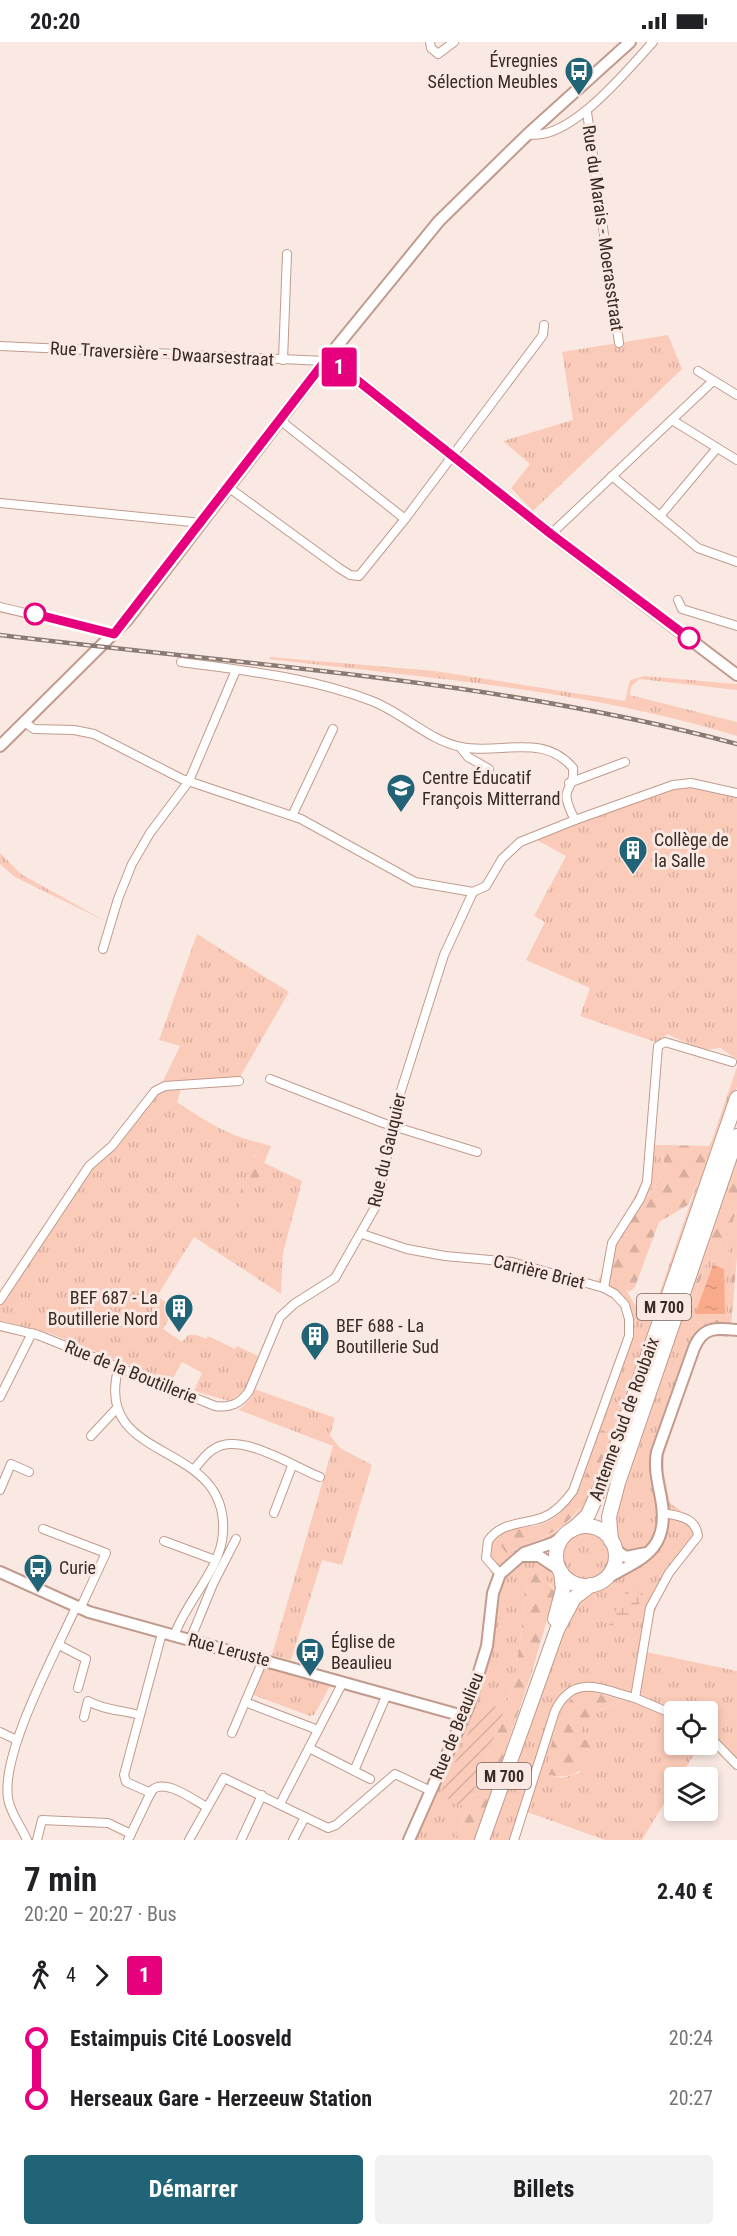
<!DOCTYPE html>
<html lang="fr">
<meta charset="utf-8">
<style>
:root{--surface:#fff;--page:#f2f2f2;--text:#202124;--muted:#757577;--accent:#226477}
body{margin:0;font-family:"Roboto Condensed",sans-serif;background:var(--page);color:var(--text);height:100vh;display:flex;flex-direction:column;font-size:22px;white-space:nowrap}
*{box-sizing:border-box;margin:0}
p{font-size:20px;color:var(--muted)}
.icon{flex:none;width:33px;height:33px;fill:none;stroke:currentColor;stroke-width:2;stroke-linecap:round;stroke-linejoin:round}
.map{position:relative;height:1798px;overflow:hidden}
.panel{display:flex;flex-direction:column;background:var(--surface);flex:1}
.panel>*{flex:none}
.badge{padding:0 12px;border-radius:4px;font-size:21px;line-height:39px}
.buttons{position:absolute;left:664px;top:1659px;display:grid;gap:12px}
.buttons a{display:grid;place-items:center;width:54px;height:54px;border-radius:6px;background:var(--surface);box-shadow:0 3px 9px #0003;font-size:30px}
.map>.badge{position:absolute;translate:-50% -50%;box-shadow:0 0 0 3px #fff}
.legs{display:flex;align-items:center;gap:9px;height:66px;padding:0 24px;font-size:20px}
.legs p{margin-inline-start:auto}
.headline{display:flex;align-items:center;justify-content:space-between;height:102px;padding:0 24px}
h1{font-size:33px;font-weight:700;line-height:45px}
.action{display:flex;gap:12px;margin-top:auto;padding:12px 24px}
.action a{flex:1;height:69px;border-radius:6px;background:var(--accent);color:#fff;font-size:24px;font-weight:700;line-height:69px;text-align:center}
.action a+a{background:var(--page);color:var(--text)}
ul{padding:0 24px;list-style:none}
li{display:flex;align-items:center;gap:21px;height:60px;font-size:22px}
li i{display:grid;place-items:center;width:9px;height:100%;margin:0 8px;background:currentColor}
li i::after{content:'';width:15px;height:15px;margin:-8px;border:4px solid;border-radius:50%;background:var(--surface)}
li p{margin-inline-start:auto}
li:first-child i{background:linear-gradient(#0000 50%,currentColor 0)}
li:last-child i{background:linear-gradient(currentColor 50%,#0000 0)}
.status{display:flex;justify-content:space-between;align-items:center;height:42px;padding:0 30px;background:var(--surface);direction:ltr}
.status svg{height:16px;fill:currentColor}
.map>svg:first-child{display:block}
.grass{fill:url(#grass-tufts);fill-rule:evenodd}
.forest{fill:url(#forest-firs)}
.wetland{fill:url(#wetland-marsh)}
.garden{fill:url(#garden-furrows)}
.water{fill:url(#water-ripples)}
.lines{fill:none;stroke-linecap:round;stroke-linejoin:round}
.street-casing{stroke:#c19b8d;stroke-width:10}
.secondary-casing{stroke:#c19b8d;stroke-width:14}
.highway-casing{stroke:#c19b8d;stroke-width:16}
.street{stroke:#fff;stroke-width:8}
.secondary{stroke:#fff;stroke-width:10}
.highway{stroke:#fff;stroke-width:14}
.rail-casing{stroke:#8a7a74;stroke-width:4.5}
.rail{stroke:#fae9e3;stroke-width:2;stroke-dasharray:7;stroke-linecap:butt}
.line-1-casing{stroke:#fff;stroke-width:14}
.line-1{stroke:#e6007e;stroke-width:9}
.stop-1-dot{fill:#fff;stroke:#e6007e;stroke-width:3}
.labels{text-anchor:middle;stroke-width:6;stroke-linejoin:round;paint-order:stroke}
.shield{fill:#fae9e3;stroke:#74645e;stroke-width:1.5}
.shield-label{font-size:16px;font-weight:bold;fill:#3a2b25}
.poi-label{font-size:18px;fill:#3a2b25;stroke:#fae9e3;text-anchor:start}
.street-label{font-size:18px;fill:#3a2b25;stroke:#fae9e3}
</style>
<div class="status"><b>20:20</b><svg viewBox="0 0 49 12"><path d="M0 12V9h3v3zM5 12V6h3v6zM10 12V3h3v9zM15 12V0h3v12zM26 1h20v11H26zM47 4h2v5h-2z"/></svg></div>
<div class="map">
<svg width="737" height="1798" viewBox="0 0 737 1798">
<defs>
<pattern id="grass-tufts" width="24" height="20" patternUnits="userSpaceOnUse" patternTransform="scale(1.5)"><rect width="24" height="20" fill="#fbcbb9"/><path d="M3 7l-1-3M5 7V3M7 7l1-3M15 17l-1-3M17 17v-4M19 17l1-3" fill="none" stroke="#d8ae9f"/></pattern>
<pattern id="forest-firs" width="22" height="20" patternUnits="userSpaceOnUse" patternTransform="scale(1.5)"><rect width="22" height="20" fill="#fbcbb9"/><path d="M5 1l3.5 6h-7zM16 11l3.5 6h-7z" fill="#d8ae9f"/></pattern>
<pattern id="wetland-marsh" width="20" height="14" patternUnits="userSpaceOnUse" patternTransform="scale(1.5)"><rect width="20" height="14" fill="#fbcbb9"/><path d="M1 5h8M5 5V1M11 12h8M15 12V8" fill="none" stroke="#d8ae9f"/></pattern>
<pattern id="garden-furrows" width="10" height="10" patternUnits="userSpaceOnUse" patternTransform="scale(1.5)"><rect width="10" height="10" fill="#fbcbb9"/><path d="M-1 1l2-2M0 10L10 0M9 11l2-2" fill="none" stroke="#d8ae9f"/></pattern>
<pattern id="water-ripples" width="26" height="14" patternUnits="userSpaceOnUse" patternTransform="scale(1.5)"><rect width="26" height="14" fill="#f8aa8a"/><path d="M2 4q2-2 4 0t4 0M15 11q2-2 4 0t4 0" fill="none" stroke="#d59277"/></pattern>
</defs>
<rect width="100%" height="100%" fill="#fae9e3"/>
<!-- grass -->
<g class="grass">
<path d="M 668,293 L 682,327 L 533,469 L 511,446 L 530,422 L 503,399 L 573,378 L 562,310 Z"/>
<path d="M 270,615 L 435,629 L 625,659 L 630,638 L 644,634 L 737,642 L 737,648 L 639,637 L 631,645 L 630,653 L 737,680 L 737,694 C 586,647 425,636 269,617 Z"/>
<path d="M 687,745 L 737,755 L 737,1017 L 720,1006 L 702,1008 L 667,992 L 658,1001 L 580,974 L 590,946 L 526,918 L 545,880 L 534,874 L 566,814 L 535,797 L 663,749 Z"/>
<path d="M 0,811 L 21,832 L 107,880 L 15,835 L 0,822 Z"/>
<path d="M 197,892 L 289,950 L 240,1035 L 162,1041 L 180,1004 L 159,998 Z"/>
<path d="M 737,1025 L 737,1045 L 622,1376 L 586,1466 L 553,1498 L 516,1509 L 502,1522 L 494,1536 L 482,1514 L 486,1495 C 504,1473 535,1481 556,1464 C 579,1446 614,1329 626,1295 C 626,1270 621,1257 597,1247 L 597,1240 L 604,1228 L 616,1190 L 642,1140 L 648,1103 L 662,1103 L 665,1128 L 614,1205 L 623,1243 L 637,1266 L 654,1267 ZM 601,1389 C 588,1467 586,1482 507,1511 L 521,1485 C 573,1479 589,1433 601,1389 Z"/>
<path d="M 182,1044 L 177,1060 C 205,1079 228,1094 261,1101 L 254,1116 L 302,1139 L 283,1211 L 281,1252 L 194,1195 L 157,1254 L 175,1267 L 163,1287 L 182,1300 L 188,1293 L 197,1293 L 206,1297 L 208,1294 L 235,1307 L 237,1304 L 258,1314 C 252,1333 249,1350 229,1359 L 194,1349 L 202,1331 L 182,1320 L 171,1340 L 49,1291 L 0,1279 L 0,1260 L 98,1117 L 110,1111 L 158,1048 Z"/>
<path d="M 737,1107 L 737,1121 L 686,1269 L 688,1280 L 731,1283 L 728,1295 L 710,1293 L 704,1296 L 664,1413 L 664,1431 L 670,1461 L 698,1481 L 703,1491 C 698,1509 680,1520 670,1535 C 656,1559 650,1583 646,1610 L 737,1629 L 737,1720 L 708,1693 L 708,1670 L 675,1670 L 675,1702 L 700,1703 L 680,1735 L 675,1736 L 675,1743 L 642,1798 L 605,1798 L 527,1770 L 517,1798 L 487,1798 L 560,1585 L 576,1557 L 604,1543 L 645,1507 L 630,1513 L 618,1504 L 612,1477 ZM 585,1647 L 626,1659 C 606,1664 588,1672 579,1692 L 583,1698 L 579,1731 L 562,1736 L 545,1732 Z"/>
<path d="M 737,1167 L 737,1215 L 734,1216 L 727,1278 L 690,1278 L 688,1274 L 708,1216 L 728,1216 L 727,1197 Z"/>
<path d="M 255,1347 L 335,1376 L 330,1393 L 340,1406 L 372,1423 L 342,1523 L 322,1518 L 291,1618 L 272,1613 L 333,1404 L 239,1368 L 250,1357 Z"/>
<circle cx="586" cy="1514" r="24"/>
<path d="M 523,1518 C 542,1518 558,1529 555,1550 L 551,1542 L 528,1539 L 514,1642 L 455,1798 L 413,1798 L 474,1666 L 490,1617 L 501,1546 L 510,1528 Z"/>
<path d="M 263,1624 L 330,1644 L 314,1673 L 310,1674 L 253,1653 Z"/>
</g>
<!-- forest -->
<g class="forest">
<path d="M 261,1101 L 271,1104 L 245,1169 L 239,1166 L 241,1147 Z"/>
<path d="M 662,1103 L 712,1104 L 688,1163 L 659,1180 L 635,1245 L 629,1250 L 612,1236 L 614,1205 L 665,1128 Z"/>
<path d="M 737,1121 L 737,1167 L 727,1197 L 728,1216 L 708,1216 L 688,1273 L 691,1278 L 727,1278 L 734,1216 L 737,1215 L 731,1283 L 688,1280 L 686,1269 Z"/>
<path d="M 601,1388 L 611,1392 C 585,1465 584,1483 506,1511 L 498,1499 C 508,1484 523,1487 539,1483 C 575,1473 593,1419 601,1388 Z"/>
<path d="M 533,1531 L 543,1533 L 555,1550 L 531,1633 L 475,1798 L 455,1798 L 514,1642 L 528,1538 Z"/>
<path d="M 585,1647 L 627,1660 C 607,1662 587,1673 580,1692 L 583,1698 L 594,1698 L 597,1709 C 580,1731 573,1739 545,1732 C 553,1702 555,1661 585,1647 Z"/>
</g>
<!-- wetland -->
<path class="wetland" d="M 631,1546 L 643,1554 L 627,1588 L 609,1583 L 627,1547 Z"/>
<!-- garden -->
<path class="garden" d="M 507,1661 L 467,1766 L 440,1753 L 478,1670 Z"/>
<!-- water -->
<path class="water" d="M 713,1223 L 724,1227 L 725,1272 L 695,1272 Z"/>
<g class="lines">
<!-- street casing -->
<g class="street-casing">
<g id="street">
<path d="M 430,0 L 431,6 L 438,12 L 454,0"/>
<path d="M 587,70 L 619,301"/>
<path d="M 528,92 C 569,101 628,27 653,0"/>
<path d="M 0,304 L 325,319"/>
<path d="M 283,318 L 287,212"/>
<path d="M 698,329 L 737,353"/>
<path d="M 672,378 L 737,418"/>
<path d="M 281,379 L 405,477"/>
<path d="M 612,434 L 698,506 L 737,520"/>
<path d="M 228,445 L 339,526 L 350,533 L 359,534 L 405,477 L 543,293 L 544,283"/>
<path d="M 0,461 L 202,481"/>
<path d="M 660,474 L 717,406"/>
<path d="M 551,492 L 713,339"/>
<path d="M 678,558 L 682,567 L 737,584"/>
<path d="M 0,565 L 114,592"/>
<path d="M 181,620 C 246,629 310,635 372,659 C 403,671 428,698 461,705 C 499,713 543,690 573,726 C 575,753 556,741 575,778"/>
<path d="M 24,680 L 34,687 L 74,688 L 94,692 L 182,737 L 301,777 L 415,840 L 473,850 L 486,844 L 502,817 L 520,800 L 575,778 L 673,743 L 691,741 L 737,751"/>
<path d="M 460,705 L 468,715 L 489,727"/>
<path d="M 569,741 L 625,720"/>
<path d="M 292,774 L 333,687"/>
<path d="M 103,907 L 118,857 L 132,822 L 150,791 L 189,739 L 236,628"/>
<path d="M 270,1037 L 383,1081 L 477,1110"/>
<path d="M 362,1192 L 407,1207 L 445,1214 L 512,1220 L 604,1246 L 612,1201 L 640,1157 L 647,1140 L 658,1004 L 665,1000 L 732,1020"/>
<path d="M 0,1258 L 89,1124 L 112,1104 L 155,1049 L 165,1044 L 239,1039"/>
<path d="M 0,1284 L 38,1293 L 215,1364 C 230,1366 240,1362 249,1349 L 280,1275 L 294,1262 L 335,1236 L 377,1162 L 399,1055 L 444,913 L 473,850"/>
<path d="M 119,1324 C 90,1424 229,1395 223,1491 C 221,1527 186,1559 174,1594"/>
<path d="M 0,1355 L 32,1291"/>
<path d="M 91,1394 L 117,1366"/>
<path d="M 194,1427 C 200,1421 206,1411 214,1407 C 240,1389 294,1425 320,1435"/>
<path d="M 0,1448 L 11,1422 L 29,1430"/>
<path d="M 274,1471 L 292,1424"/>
<path d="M 43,1487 L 106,1511 L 80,1567"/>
<path d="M 164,1499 L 215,1518"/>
<path d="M 500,1532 L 486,1516 L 488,1499 C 501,1479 524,1483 544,1475 C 556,1470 565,1460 573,1449 L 629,1294 L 629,1277 L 625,1263 L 615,1252 L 604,1246"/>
<path d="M 190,1598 L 213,1542 L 236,1497"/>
<path d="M 59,1603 L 86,1617 L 78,1646"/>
<path d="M 635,1656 L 675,1673"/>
<path d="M 245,1660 L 318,1688"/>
<path d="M 84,1675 L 88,1659 C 103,1668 122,1668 139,1673"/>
<path d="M 0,1690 L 17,1698"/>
<path d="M 232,1691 L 263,1618"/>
<path d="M 708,1693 L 737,1723"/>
<path d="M 309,1706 L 370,1737"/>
<path d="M 354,1729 L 387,1652"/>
<path d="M 151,1751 L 126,1740 L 124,1733 L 162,1591"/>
<path d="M 280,1762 L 343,1640"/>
<path d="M 27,1798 C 21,1784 10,1771 8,1756 C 1,1710 56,1610 76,1565"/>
<path d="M 37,1798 L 42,1778 L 108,1781 L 131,1792"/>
<path d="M 128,1798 L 152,1748 C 166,1736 193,1758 207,1765"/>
<path d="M 189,1798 L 224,1736 L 328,1786 L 336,1783 L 395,1732 L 431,1749"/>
<path d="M 241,1798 L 262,1753"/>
<path d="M 293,1798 L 305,1775"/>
<path d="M 514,1798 L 555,1669 C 574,1630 602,1648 635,1656 L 650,1566 L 669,1531 L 698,1494 C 696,1475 678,1474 663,1471"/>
</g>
</g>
<!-- secondary casing -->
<g class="secondary-casing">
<g id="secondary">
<path d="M 325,319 L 343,327 L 551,492 L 737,633"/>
<path d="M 0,704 L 127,578 L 325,319 L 439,179 L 528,92 L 630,0"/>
<path d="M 615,1508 L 626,1515 L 646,1511"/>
<path d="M 524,1514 L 539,1514 L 560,1528"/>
<path d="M 0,1530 L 89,1570 L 463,1674"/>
<path d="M 603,1538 C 641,1517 671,1509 661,1456 C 658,1441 654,1425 657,1410 L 694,1306 C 703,1284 717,1286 737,1288"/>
<path d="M 409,1798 L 469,1663 L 487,1604 L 493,1551 L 500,1532 L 524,1511 L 553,1501 L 564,1494"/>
</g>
</g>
<!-- highway casing -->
<g class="highway-casing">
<g id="highway">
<circle cx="586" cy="1514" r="30"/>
<path d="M 572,1488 L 588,1473 L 609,1426 L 737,1056"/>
<path d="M 611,1499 L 609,1475 L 618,1441 L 737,1094"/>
<path d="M 555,1577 L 563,1547 L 561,1530"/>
<path d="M 482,1798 L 557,1588 L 574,1556 L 591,1543"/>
</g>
</g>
<!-- street -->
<use href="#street" class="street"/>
<!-- secondary -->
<use href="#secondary" class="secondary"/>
<!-- highway -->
<use href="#highway" class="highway"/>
<!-- rail casing -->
<g class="rail-casing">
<path id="rail" d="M 0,593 C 244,623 499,638 737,702"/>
</g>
<!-- rail -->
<use href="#rail" class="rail"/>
</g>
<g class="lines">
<!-- line-1 casing -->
<g class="line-1-casing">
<path id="line-1" d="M 35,572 L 114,592 L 325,319 L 343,327 L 551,492 L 689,596"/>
</g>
<!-- line-1 -->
<use href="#line-1" class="line-1"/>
</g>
<!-- icons -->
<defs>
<g id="bus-pin" transform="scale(1.5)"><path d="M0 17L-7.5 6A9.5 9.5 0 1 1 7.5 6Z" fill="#226477" stroke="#fae9e3"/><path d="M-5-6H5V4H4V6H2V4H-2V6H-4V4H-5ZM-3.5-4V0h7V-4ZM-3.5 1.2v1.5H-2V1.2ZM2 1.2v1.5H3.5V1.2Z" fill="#fff"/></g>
<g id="school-pin" transform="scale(1.5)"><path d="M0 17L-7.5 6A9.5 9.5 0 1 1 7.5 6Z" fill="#226477" stroke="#fae9e3"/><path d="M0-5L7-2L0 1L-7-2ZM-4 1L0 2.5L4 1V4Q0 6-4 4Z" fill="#fff"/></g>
<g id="building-pin" transform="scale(1.5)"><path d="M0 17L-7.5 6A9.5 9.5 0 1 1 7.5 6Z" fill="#226477" stroke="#fae9e3"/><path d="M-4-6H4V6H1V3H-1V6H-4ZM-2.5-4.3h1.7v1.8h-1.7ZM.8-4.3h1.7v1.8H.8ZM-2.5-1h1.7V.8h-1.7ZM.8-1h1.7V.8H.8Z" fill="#fff"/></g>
</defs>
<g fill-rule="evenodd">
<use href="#bus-pin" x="579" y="29"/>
<use href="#school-pin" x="401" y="746"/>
<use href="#building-pin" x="633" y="808"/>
<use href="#building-pin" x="179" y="1266"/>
<use href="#building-pin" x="315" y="1294"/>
<use href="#bus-pin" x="38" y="1526"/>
<use href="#bus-pin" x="310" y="1610"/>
</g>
<!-- markers -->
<g class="stop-1-dot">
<circle cx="35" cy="572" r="10"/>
<circle cx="689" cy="596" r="10"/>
</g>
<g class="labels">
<!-- shield labels -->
<g class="shield">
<rect x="637" y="1252" width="54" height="26" rx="4.5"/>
<rect x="477" y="1721" width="54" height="26" rx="4.5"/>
</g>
<g class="shield-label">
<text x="664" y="1271">M 700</text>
<text x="504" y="1740">M 700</text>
</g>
<!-- poi labels -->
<g class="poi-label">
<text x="558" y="25" text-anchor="end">Évregnies<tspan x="558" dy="21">Sélection Meubles</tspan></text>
<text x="422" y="742">Centre Éducatif<tspan x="422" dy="21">François Mitterrand</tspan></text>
<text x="654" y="804">Collège de<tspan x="654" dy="21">la Salle</tspan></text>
<text x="158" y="1262" text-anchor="end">BEF 687 - La<tspan x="158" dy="21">Boutillerie Nord</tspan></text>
<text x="336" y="1290">BEF 688 - La<tspan x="336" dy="21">Boutillerie Sud</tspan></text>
<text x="59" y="1532">Curie</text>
<text x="331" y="1606">Église de<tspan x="331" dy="21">Beaulieu</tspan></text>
</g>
<!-- street labels -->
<g class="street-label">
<text transform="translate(603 186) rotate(82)" y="6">Rue du Marais - Moerasstraat</text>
<text transform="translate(162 312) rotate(3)" y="6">Rue Traversière - Dwaarsestraat</text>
<text transform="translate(387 1108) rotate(-77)" y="6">Rue du Gauquier</text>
<text transform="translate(539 1230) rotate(14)" y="6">Carrière Briet</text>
<text transform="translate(131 1330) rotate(22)" y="6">Rue de la Boutillerie</text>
<text transform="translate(624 1377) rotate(-70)" y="6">Antenne Sud de Roubaix</text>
<text transform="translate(229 1608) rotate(15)" y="6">Rue Leruste</text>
<text transform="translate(457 1684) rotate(-68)" y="6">Rue de Beaulieu</text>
</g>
</g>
</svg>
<div class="buttons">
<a><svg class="icon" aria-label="locate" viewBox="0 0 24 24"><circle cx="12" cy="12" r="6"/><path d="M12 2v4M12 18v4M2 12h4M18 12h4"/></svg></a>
<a><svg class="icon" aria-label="layers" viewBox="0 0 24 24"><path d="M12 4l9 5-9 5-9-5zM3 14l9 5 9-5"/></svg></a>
</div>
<b class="badge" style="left:339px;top:325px;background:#e6007e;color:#fff">1</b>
</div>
<section class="panel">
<div class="headline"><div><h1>7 min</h1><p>20:20 – 20:27 · Bus</p></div><b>2.40 €</b></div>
<div class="legs"><svg class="icon" aria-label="walk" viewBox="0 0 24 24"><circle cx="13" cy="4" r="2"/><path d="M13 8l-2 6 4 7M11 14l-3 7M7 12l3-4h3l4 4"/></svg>4<svg class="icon" aria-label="forward" viewBox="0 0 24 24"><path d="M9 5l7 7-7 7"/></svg><b class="badge" style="background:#e6007e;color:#fff">1</b></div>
<ul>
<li><i style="color:#e6007e"></i><b>Estaimpuis Cité Loosveld</b><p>20:24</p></li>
<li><i style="color:#e6007e"></i><b>Herseaux Gare - Herzeeuw Station</b><p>20:27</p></li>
</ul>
<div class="action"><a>Démarrer</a><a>Billets</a></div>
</section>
